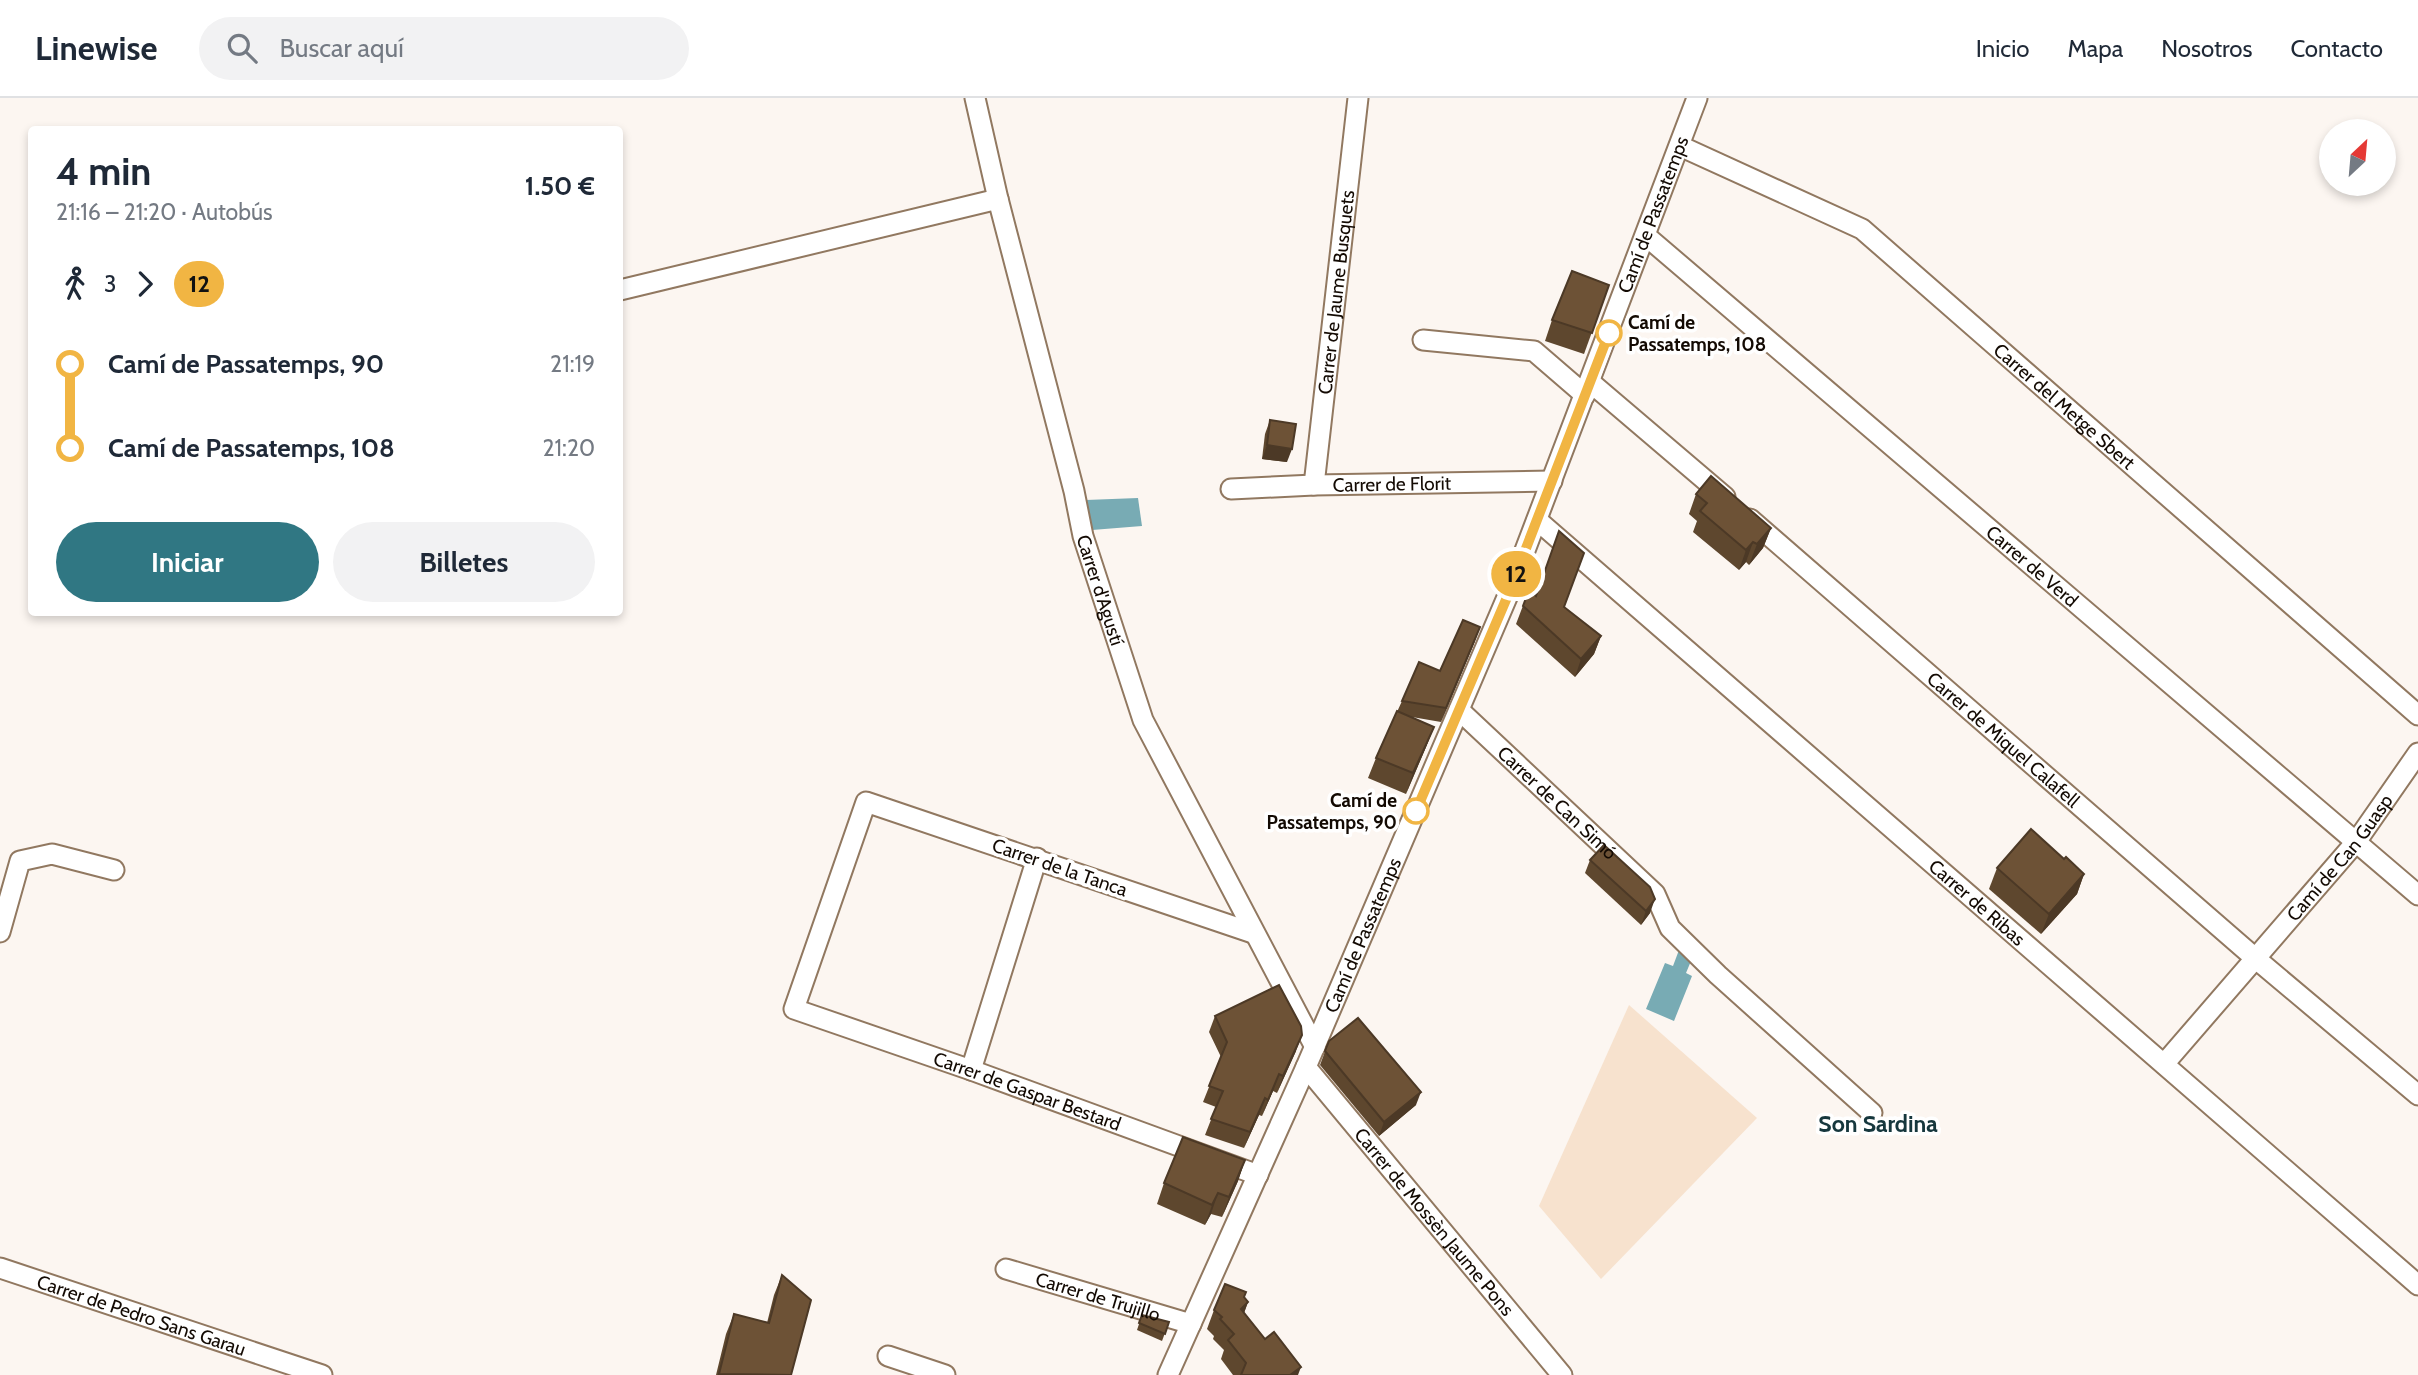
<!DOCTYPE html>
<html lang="es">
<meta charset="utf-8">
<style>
:root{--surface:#fff;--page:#f2f2f3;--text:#1f2937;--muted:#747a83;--line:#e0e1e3;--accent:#307783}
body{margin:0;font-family:Cabin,sans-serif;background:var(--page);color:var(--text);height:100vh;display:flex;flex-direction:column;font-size:26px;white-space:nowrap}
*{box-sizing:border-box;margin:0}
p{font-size:23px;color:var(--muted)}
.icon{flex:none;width:38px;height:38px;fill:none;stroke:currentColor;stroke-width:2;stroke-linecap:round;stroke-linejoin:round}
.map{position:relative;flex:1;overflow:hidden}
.sheet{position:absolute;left:28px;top:28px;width:595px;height:490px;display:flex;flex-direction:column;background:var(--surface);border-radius:7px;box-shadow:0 4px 10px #0003}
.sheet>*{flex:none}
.badge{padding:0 14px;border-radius:23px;font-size:24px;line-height:46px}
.needle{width:46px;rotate:26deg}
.fabs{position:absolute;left:2319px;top:21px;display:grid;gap:14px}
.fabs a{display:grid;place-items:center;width:77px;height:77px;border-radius:50%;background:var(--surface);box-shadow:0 4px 10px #0003;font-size:35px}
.map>.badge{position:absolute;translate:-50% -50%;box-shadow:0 0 0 4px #fff}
.legs{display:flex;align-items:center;gap:10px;height:77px;padding:0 28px;font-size:23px}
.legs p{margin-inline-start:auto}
.headline{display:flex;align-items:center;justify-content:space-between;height:119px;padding:0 28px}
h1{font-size:38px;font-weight:700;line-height:52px}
.button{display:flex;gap:14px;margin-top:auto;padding:14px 28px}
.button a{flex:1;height:80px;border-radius:42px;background:var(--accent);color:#fff;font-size:28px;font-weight:700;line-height:80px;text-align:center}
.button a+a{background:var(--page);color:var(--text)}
ul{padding:0 28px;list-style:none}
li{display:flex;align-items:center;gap:24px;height:84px;font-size:26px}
li i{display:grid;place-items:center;width:10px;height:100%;margin:0 9px;background:currentColor}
li i::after{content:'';width:18px;height:18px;margin:-9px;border:5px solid;border-radius:50%;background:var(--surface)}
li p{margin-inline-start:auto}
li:first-child i{background:linear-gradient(#0000 50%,currentColor 0)}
li:last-child i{background:linear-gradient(currentColor 50%,#0000 0)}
header{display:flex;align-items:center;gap:42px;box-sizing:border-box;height:98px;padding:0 35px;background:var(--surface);border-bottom:2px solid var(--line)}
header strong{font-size:33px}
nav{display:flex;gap:38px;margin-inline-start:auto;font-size:24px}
.search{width:490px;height:63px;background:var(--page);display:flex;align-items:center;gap:18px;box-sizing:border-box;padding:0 24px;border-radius:38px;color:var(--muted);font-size:26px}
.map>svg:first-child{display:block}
.green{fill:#f7e2ce}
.water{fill:#78abb4}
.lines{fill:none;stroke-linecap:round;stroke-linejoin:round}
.street-casing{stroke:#917860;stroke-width:23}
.street{stroke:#fff;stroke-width:19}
.wall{fill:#5e472e}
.shaded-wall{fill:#4c3926}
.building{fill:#6d5236;stroke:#4c3926;stroke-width:2}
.line-1-casing{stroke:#fff;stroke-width:16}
.line-1{stroke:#f1b543;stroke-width:10}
.stop-1-dot{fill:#fff;stroke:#f1b543;stroke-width:3.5}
.labels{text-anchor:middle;stroke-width:7;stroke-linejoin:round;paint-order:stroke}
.street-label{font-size:19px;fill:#130a03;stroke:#fff}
.stop-label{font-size:19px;font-weight:bold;fill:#130a03;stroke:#fff;text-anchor:start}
.quarter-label{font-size:23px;font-weight:bold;fill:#16373d;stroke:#fff}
</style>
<header>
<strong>Linewise</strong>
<div class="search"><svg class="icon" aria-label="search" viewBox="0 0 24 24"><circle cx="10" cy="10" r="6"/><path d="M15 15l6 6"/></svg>Buscar aquí</div>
<nav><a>Inicio</a><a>Mapa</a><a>Nosotros</a><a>Contacto</a></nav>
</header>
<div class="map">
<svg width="2418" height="1277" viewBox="0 0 2418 1277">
<rect width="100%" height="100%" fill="#fcf6f1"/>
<!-- green -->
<path class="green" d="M 1629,907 L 1757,1020 L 1601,1181 L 1539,1108 Z"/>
<!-- water -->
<g class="water">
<path d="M 1138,400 L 1142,428 L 1092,432 L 1086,402 Z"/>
<path d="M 1679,852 L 1691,863 L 1686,875 L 1692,878 L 1674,923 L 1646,911 L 1665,865 L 1673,868 Z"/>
</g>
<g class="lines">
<!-- street casing -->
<g class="street-casing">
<g id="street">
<path id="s1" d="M 975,0 L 998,101 L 1074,393 L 1083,438 L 1143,622 L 1315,949"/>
<path id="s2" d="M 1680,48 L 1862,131 L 2418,617"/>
<path id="s3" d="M 1646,138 L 2418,797"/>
<path d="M 620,192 L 998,101"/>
<path d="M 1423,242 L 1534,253 L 1585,297"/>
<path d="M 1590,284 L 1725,399"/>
<path id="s4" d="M 1314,387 L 1358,0"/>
<path id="s5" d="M 1231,391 L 1314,387 L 1552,383"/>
<path id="s6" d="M 1750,421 L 2255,860 L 2418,997"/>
<path id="s7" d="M 1537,422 L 2418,1187"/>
<path id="s8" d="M 1459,612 L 1655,796 L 1670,830 L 1718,877 L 1872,1015"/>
<path d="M 0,834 L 20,763 L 52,756 L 114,772"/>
<path id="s9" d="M 1253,835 L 866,704 L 794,911 L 971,972 L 1258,1077"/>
<path id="s10" d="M 2164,966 L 2356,744 L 2418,655"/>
<path id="s11" d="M 1306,969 L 1562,1277"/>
<path d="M 971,972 L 1037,760"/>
<path id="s12" d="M 0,1170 L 322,1277"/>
<path id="s13" d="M 1006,1171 L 1191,1226"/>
<path d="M 888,1258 L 945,1277"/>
<path id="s14" d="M 1168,1277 L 1306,969 L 1508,497 L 1697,0"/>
</g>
</g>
<!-- street -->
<use href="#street" class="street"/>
</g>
<!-- wall -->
<g class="wall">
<path d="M 1609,187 L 1584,256 L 1545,243 L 1552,222 Z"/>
<path d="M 1270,322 L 1287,364 L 1262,361 L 1265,336 Z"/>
<path d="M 1696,396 L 1771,430 L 1763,450 L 1749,467 L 1746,464 L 1739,472 L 1693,434 L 1697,423 L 1689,416 Z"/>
<path d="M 1529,492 L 1536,498 L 1564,509 L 1601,538 L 1594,556 L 1575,579 L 1516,526 Z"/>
<path d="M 1475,543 L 1441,624 L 1412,619 L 1434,629 L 1426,649 L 1406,696 L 1368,680 L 1376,660 L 1402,603 L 1440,573 Z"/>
<path d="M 2064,761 L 2084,776 L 2077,796 L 2041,836 L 1989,791 L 1997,770 Z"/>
<path d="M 1590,762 L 1650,815 L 1641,827 L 1585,775 Z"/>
<path d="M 1215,918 L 1296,953 L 1277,995 L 1273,993 L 1262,1018 L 1259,1017 L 1244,1050 L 1205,1037 L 1216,1009 L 1203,1004 L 1221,959 L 1209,934 Z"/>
<path d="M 1329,943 L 1416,1007 L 1379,1038 L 1320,967 Z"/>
<path d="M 1245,1062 L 1238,1083 L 1222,1119 L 1211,1116 L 1205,1127 L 1157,1106 L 1164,1085 Z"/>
<path d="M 782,1177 L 791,1277 L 716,1277 L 726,1236 L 734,1216 L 767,1225 L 774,1197 Z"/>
<path d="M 1244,1199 L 1248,1204 L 1244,1215 L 1265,1241 L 1298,1277 L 1233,1277 L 1221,1261 L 1224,1252 L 1213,1241 L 1214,1238 L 1207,1231 L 1214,1212 Z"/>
<path d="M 1142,1217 L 1169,1224 L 1162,1243 L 1137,1232 Z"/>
</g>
<!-- shaded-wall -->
<g class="shaded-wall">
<path d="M 1267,347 L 1292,351 L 1287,364 L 1262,361 Z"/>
<path d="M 1771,430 L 1763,450 L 1749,467 L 1757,446 Z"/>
<path d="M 1753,444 L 1746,464 L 1739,472 L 1746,452 Z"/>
<path d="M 1480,529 L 1475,543 L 1441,624 L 1446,610 Z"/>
<path d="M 1601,538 L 1594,556 L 1575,579 L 1581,561 Z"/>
<path d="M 1434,629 L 1426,649 L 1406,696 L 1413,675 Z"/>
<path d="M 2084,776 L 2077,796 L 2041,836 L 2049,816 Z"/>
<path d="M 1655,801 L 1650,815 L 1641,827 L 1646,813 Z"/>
<path d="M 1302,937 L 1296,953 L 1277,995 L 1283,978 Z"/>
<path d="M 1279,976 L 1273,993 L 1262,1018 L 1268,1002 Z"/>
<path d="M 1421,994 L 1416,1007 L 1379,1038 L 1384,1024 Z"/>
<path d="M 1265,1000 L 1259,1017 L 1244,1050 L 1250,1034 Z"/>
<path d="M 1245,1062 L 1238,1083 L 1222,1119 L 1229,1099 Z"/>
<path d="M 1218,1095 L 1211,1116 L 1205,1127 L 1212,1107 Z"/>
<path d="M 1248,1204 L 1241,1223 L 1241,1211 Z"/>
<path d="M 1301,1269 L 1298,1277 L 1290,1277 Z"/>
</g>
<!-- building -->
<g class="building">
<path d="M 1572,173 L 1609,187 L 1592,235 L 1552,222 Z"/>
<path d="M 1270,322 L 1296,326 L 1292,351 L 1267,347 Z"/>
<path d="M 1711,378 L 1771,430 L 1757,446 L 1753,444 L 1746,452 L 1700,413 L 1707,405 L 1696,396 Z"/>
<path d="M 1559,433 L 1584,455 L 1564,509 L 1601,538 L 1581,561 L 1523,508 L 1529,492 L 1536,498 Z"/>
<path d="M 1463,522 L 1480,529 L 1446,610 L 1402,603 L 1419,564 L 1440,573 Z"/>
<path d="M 1397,613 L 1434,629 L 1413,675 L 1376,660 Z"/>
<path d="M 2031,731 L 2064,761 L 2066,759 L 2084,776 L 2049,816 L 1997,770 Z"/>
<path d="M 1604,747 L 1650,789 L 1655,801 L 1646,813 L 1590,762 Z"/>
<path d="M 1279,887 L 1301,928 L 1302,937 L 1283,978 L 1279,976 L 1268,1002 L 1265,1000 L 1250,1034 L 1211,1021 L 1223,993 L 1209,988 L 1227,944 L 1215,918 Z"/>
<path d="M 1358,920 L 1421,994 L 1384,1024 L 1325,953 L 1329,943 Z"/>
<path d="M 1183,1039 L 1245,1062 L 1229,1099 L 1218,1095 L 1212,1107 L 1164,1085 Z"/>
<path d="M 782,1177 L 811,1202 L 791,1277 L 719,1276 L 734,1216 L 769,1225 Z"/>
<path d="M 1225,1186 L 1246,1194 L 1244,1199 L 1248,1204 L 1241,1211 L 1265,1241 L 1274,1234 L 1301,1269 L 1290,1277 L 1241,1277 L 1246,1265 L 1228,1242 L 1234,1236 L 1220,1221 L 1222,1219 L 1214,1212 Z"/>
<path d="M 1142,1217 L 1169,1224 L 1165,1236 L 1139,1225 Z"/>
</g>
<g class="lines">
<!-- line-1 casing -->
<g class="line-1-casing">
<path id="line-1" d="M 1416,713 L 1508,497 L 1609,235"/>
</g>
<!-- line-1 -->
<use href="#line-1" class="line-1"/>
</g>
<!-- markers -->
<g class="stop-1-dot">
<circle cx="1609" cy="235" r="12"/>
<circle cx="1416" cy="713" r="12"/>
</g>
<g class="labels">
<!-- street labels -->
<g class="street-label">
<text dy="7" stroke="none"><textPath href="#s14" startOffset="1258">Camí de Passatemps</textPath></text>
<text dy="7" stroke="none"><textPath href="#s4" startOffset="194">Carrer de Jaume Busquets</textPath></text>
<text dy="7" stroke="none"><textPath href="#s2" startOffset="469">Carrer del Metge Sbert</textPath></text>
<text dy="7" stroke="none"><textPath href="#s5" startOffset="161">Carrer de Florit</textPath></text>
<text dy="7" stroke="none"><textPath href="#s3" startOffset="508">Carrer de Verd</textPath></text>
<text dy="7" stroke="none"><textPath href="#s1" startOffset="508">Carrer d'Agustí</textPath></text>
<text dy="7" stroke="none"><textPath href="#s6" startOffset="336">Carrer de Miquel Calafell</textPath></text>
<text dy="7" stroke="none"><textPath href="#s8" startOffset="135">Carrer de Can Simó</textPath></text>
<text dy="7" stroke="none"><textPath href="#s10" startOffset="271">Camí de Can Guasp</textPath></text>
<text transform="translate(1060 769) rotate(19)" y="7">Carrer de la Tanca</text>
<text dy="7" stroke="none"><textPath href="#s7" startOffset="583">Carrer de Ribas</textPath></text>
<text dy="7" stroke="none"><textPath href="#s14" startOffset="481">Camí de Passatemps</textPath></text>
<text dy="7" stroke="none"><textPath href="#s9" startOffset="875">Carrer de Gaspar Bestard</textPath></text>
<text dy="7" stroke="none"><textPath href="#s11" startOffset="201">Carrer de Mossèn Jaume Pons</textPath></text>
<text dy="7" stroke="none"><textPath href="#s13" startOffset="96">Carrer de Trujillo</textPath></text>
<text dy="7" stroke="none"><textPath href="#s12" startOffset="149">Carrer de Pedro Sans Garau</textPath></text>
</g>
<!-- stop labels -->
<g class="stop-label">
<text x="1628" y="231">Camí de<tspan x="1628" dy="22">Passatemps, 108</tspan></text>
<text x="1397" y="709" text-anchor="end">Camí de<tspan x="1397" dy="22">Passatemps, 90</tspan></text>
</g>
<!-- quarter labels -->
<g class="quarter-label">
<text x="1878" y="1034">Son Sardina</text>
</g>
</g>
</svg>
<div class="fabs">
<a><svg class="needle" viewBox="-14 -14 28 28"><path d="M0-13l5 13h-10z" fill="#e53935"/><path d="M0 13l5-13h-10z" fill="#747a83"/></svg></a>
</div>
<b class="badge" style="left:1516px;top:476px;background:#f1b543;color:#111">12</b>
<section class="sheet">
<div class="headline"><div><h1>4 min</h1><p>21:16 – 21:20 · Autobús</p></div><b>1.50 €</b></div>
<div class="legs"><svg class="icon" aria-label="walk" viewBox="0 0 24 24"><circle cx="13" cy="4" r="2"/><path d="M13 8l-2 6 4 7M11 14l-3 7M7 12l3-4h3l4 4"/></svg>3<svg class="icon" aria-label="forward" viewBox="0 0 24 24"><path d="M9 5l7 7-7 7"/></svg><b class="badge" style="background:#f1b543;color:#111">12</b></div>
<ul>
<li><i style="color:#f1b543"></i><b>Camí de Passatemps, 90</b><p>21:19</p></li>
<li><i style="color:#f1b543"></i><b>Camí de Passatemps, 108</b><p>21:20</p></li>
</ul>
<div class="button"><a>Iniciar</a><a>Billetes</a></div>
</section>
</div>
